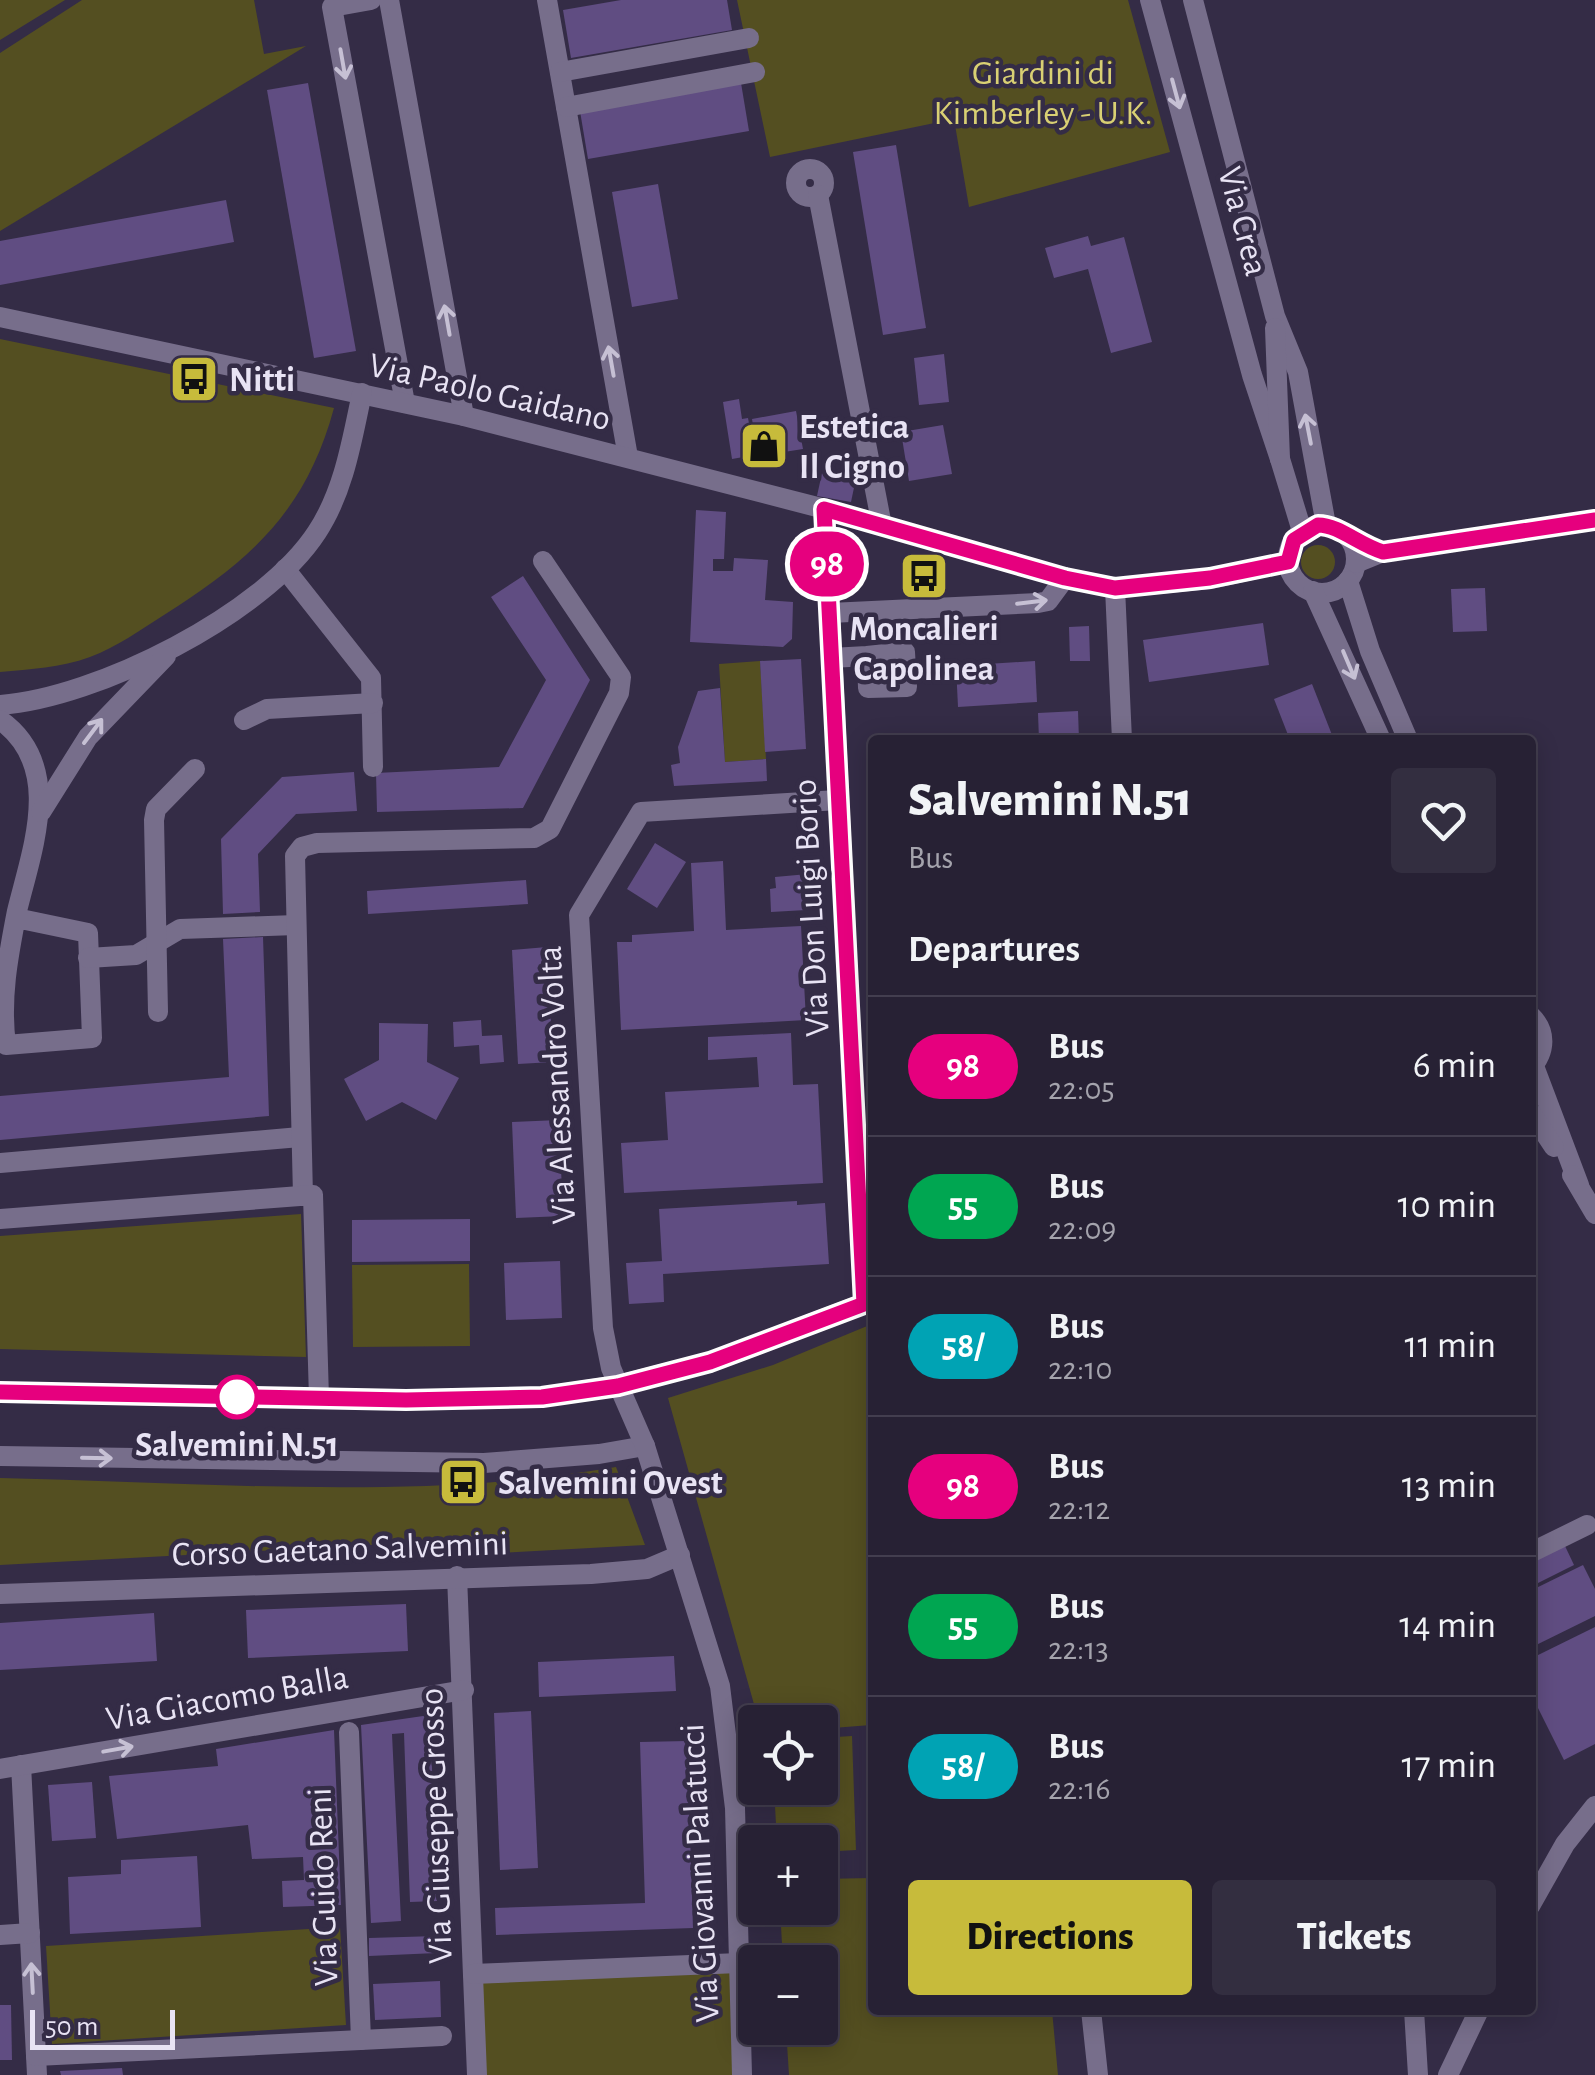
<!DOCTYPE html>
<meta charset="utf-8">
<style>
:root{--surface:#272134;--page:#332e40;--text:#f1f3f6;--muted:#a4a3ac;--line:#433e4f;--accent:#c7bb3b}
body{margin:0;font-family:"Alegreya Sans",sans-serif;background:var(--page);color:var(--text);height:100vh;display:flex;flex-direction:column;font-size:38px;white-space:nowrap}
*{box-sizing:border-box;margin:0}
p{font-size:32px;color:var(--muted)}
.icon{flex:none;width:55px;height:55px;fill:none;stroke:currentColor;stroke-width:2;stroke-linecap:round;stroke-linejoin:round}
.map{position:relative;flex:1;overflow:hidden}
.drawer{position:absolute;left:868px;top:735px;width:668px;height:1280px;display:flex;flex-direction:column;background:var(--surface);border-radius:10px;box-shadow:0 5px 25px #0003,0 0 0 2px var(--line)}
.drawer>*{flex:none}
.badge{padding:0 20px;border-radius:32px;font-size:35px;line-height:65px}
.buttons{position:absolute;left:738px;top:1705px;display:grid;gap:20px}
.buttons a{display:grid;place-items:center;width:100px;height:100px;border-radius:10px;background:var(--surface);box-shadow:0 5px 25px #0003,0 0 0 2px var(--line);font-size:50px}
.scale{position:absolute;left:30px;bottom:25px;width:145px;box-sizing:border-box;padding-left:10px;border:5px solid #e8e3f4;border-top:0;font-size:28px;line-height:35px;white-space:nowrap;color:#e8e3f4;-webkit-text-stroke:8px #342c46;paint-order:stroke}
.map>.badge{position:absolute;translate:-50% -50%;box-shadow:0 0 0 5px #fff}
h2{padding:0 40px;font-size:38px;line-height:90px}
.round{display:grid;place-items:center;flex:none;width:105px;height:105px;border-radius:10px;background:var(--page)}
.overview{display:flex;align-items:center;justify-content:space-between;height:170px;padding:0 40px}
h1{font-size:48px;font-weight:800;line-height:75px}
.action{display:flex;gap:20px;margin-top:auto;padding:20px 40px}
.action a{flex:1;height:115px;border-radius:10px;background:var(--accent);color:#111;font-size:40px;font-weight:800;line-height:115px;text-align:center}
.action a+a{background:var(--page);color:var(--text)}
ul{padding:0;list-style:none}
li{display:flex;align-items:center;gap:30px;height:140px;padding:0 40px;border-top:2px solid var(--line)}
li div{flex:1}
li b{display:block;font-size:38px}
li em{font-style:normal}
li .badge{min-width:110px;font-weight:700;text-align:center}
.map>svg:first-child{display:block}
.green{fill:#544f21}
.building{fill:#604d82}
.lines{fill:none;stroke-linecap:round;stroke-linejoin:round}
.minor{stroke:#776e8b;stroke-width:20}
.oneway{stroke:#c6c0d4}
.line-casing{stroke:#fff;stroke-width:22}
.line{stroke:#e6007e;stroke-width:15}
.stop-dot{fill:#fff;stroke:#e6007e;stroke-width:5}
.labels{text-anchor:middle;stroke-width:9;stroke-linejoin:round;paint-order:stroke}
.park-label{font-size:35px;fill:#d9d073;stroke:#342c46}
.street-label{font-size:35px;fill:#e8e3f4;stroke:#342c46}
.poi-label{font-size:35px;font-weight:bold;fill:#e8e3f4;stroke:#342c46;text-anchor:start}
.stop-label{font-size:35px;font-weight:bold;fill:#e8e3f4;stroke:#342c46}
</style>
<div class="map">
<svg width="1595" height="2075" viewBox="0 0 1595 2075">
<rect width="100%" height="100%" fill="#342c46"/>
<!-- green -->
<g class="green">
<path d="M 0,0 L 65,0 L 0,40 Z"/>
<path d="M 82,0 L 254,0 L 264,54 L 306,46 L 0,231 L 0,53 Z"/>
<path d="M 737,0 L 1128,0 L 1170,152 L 969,207 L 954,119 L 770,157 Z"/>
<path d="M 0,339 L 334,408 C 306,511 251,560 164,615 C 140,630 117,647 90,657 C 60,668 31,669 0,672 Z"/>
<circle cx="1318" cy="562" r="17"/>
<path d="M 760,661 L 766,759 L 725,762 L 719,664 Z"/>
<path d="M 301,1214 L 306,1357 L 0,1349 L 0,1236 Z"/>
<path d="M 469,1264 L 470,1346 L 353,1347 L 352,1265 Z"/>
<path d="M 872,1324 L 872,1764 L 871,1725 L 820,1729 L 820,1722 L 759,1722 L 668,1398 L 773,1365 Z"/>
<path d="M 616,1467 L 645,1545 L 428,1557 L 426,1542 L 0,1565 L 0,1478 C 204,1482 415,1502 616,1467 Z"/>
<path d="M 852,1736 L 856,1850 L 820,1852 L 820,1842 L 777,1842 L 774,1788 L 820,1788 L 820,1738 Z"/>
<path d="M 872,1878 L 872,2010 L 1052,2010 L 1058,2075 L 789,2075 L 786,2028 L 820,2028 L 820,1962 L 783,1962 L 780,1908 L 820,1908 L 820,1879 Z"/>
<path d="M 340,1927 L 346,2025 L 52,2044 L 46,1946 Z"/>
<path d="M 738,1964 L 742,2075 L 477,2075 L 472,1974 Z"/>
</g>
<!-- building -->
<g class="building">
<path d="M 621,0 L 727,0 L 732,30 L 571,58 L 563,10 Z"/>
<path d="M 308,83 L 356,351 L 314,358 L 267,90 Z"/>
<path d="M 741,83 L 749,131 L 588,159 L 580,111 Z"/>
<path d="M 896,145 L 926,328 L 883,335 L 853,152 Z"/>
<path d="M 658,184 L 678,299 L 632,307 L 612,192 Z"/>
<path d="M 226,200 L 234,242 L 0,285 L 0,241 Z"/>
<path d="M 1088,236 L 1091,246 L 1124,237 L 1152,342 L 1111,353 L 1088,269 L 1054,278 L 1045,248 Z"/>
<path d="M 944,354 L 949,402 L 919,405 L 914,358 Z"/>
<path d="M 739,399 L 742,419 L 748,418 L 755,455 L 732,459 L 723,402 Z"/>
<path d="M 796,411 L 803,449 L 758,456 L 752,419 Z"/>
<path d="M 943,425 L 952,474 L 909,481 L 901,432 Z"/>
<path d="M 822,473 L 856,478 L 851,502 L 817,496 Z"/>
<path d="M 696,510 L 726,512 L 724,559 L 713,559 L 713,571 L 733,571 L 734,558 L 768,560 L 765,600 L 793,602 L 792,639 L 783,647 L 690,642 Z"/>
<path d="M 523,576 L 590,680 L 523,808 L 377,812 L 376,773 L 499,767 L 546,680 L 491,597 Z"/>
<path d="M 1485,588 L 1487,631 L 1453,632 L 1451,589 Z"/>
<path d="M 1263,623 L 1269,665 L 1149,682 L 1143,640 Z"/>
<path d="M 1089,626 L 1090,661 L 1070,661 L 1069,627 Z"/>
<path d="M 801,659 L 806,749 L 765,752 L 760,661 Z"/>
<path d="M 1035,661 L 1037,702 L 958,707 L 956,666 Z"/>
<path d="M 1312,684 L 1334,740 L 1290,740 L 1274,699 Z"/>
<path d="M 720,688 L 725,762 L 766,759 L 767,781 L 674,786 L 671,765 L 680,763 L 678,747 L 698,691 Z"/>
<path d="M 1078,711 L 1079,740 L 1039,740 L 1038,713 Z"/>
<path d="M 354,772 L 357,811 L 296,814 L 258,854 L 260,912 L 223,914 L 221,839 L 282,777 Z"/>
<path d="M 655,843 L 686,862 L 657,908 L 627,889 Z"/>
<path d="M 723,861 L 726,930 L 801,926 L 806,1020 L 621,1030 L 617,942 L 632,942 L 632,935 L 694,931 L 691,863 Z"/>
<path d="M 808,874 L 806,910 L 771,912 L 770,889 L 776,888 L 775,877 Z"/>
<path d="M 526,880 L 528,904 L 368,914 L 367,891 Z"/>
<path d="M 263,937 L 269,1116 L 0,1140 L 0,1096 L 229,1077 L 223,939 Z"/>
<path d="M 547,947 L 553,1062 L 518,1064 L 512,950 Z"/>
<path d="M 481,1020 L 482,1036 L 502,1035 L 504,1062 L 480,1064 L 479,1045 L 454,1047 L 453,1022 Z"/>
<path d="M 379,1023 L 428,1024 L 427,1062 L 459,1078 L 436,1120 L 402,1102 L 366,1121 L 344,1079 L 379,1060 Z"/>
<path d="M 791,1033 L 793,1085 L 818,1084 L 823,1183 L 624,1193 L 621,1143 L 668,1140 L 665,1092 L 759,1087 L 757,1057 L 708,1060 L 708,1037 Z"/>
<path d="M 559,1120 L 563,1216 L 516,1218 L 512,1122 Z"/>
<path d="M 797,1201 L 797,1205 L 825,1203 L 829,1264 L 663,1274 L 664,1302 L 629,1304 L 626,1263 L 662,1261 L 659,1209 Z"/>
<path d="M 470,1219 L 470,1261 L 352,1262 L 352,1220 Z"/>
<path d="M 560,1261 L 562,1318 L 506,1320 L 504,1263 Z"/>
<path d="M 1565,1546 L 1574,1565 L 1530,1587 L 1530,1563 Z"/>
<path d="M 1583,1565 L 1595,1589 L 1595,1616 L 1530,1648 L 1530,1591 Z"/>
<path d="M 406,1604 L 408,1651 L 248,1658 L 246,1610 Z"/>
<path d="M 154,1613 L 157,1661 L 0,1670 L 0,1623 Z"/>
<path d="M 1595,1627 L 1595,1744 L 1564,1760 L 1530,1692 L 1530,1659 Z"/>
<path d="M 674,1656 L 676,1691 L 539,1697 L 538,1662 Z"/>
<path d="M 531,1711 L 538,1868 L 500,1870 L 494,1713 Z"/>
<path d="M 430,1715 L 437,1901 L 410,1902 L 404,1733 L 392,1734 L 401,1921 L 371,1923 L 361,1725 Z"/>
<path d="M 334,1730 L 341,1905 L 283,1907 L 282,1881 L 304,1880 L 303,1857 L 252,1859 L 248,1825 L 117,1839 L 109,1776 L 218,1766 L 216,1749 Z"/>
<path d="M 687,1741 L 693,1928 L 496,1935 L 495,1908 L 645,1903 L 640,1742 Z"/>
<path d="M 92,1782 L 96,1838 L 52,1841 L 48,1785 Z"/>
<path d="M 197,1856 L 201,1927 L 70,1934 L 68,1877 L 121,1874 L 121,1860 Z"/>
<path d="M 437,1936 L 437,1953 L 369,1956 L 369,1938 Z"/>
<path d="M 440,1981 L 441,2017 L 375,2020 L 373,1984 Z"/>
<path d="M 0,2005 L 11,2005 L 12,2060 L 0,2060 Z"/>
<path d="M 122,2068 L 123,2075 L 61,2075 L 60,2071 Z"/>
</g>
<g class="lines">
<!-- minor -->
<g class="minor">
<path d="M 371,0 L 332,7 L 405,403"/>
<path d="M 389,0 L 464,416"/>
<path d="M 547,0 L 628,457"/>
<path d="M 1150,0 L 1252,375 L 1280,459"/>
<path d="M 1193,0 L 1275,316 L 1298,372 L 1326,525"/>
<path d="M 560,72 L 749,38"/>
<path d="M 566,107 L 755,72"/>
<circle cx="810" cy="183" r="14"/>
<path d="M 818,195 L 882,526"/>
<path d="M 0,317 L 464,416 L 825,509 L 1065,578 L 1115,588 L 1211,579 L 1288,562"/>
<path d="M 1275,328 L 1280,459 L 1302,531"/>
<path d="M 825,509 L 864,1304"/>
<circle cx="1322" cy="559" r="34"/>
<path d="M 1356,563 L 1383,552 L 1595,520"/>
<path d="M 285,569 L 371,678 L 373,767"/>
<path d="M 1348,581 L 1370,651 L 1408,740"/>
<path d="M 1115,588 L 1122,740"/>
<path d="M 1313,591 L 1381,740"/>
<path d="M 830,613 L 1038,603 L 1048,601 L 1065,578"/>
<path d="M 831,658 L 867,656 L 868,688 L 907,687 L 905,652 L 867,656"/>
<path d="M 0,705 C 97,698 264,614 317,532 C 344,491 352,440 362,393"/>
<path d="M 0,720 C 65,766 32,849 17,911 C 8,957 0,999 6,1045 L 92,1038 L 88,933 L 16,918"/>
<path d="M 244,720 L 267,709 L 373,703"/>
<path d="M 41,812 L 88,737 L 166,656"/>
<path d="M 88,958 L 136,955 L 180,929 L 296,925"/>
<path d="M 158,1012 L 154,820 L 156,809 L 195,769"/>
<path d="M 1530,1015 C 1547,1031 1546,1052 1530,1069"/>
<path d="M 1534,1066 L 1579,1185"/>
<path d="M 1530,1111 L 1554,1147"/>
<path d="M 0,1163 L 300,1137"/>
<path d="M 1572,1175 L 1595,1214"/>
<path d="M 303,1196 L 295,856 L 302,847 L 317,843 L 534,838 L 550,829 L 619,693 L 621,677 L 543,561"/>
<path d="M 0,1219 L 313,1195 L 319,1398"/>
<path d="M 0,1392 L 406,1400 L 542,1397 L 618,1385 L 710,1362 L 872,1300"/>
<path d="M 0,1456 L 484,1463 L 599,1454 L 645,1446"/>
<path d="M 1530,1553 L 1587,1525"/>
<path d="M 457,1576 L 477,2075"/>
<path d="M 0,1594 L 591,1574 L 647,1569 L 680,1555"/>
<path d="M 349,1732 L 361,2040"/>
<path d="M 21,1765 L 37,2075"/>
<path d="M 0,1769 L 464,1690"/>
<path d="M 1530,1906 L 1565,1844 L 1595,1806"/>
<path d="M 0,1935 L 30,1933"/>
<path d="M 473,1974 L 739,1963"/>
<path d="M 1091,2010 L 1098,2075"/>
<path d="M 1414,2010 L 1418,2075"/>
<path d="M 36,2056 L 442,2036"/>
<path d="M 742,2075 L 735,1808 L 720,1686 L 645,1446 L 611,1368 L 603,1328 L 579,915 L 641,812 L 838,800"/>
<path d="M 1448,2075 L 1479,2010"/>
</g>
</g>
<!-- one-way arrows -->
<defs><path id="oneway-shaft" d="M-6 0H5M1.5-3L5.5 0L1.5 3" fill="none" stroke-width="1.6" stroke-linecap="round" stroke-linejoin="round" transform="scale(2.5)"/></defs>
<g class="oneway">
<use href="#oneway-shaft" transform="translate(343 64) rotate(80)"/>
<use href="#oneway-shaft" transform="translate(1176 94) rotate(75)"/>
<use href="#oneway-shaft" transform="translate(447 320) rotate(-100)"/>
<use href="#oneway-shaft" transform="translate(611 361) rotate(-100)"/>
<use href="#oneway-shaft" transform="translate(1308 429) rotate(-101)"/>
<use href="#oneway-shaft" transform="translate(1032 602) rotate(-7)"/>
<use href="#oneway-shaft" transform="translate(1349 665) rotate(67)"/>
<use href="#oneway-shaft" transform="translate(93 731) rotate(-53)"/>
<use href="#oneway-shaft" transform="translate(97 1458) rotate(1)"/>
<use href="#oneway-shaft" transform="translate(118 1749) rotate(-10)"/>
<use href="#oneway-shaft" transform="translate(32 1978) rotate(-93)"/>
</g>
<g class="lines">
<!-- line casing -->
<g class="line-casing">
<path id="line" d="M 0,1392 L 406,1400 L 542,1397 L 618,1386 L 710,1362 L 864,1304 L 824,509 L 1065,578 L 1115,588 L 1210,578 L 1288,562 L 1294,540 L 1318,525 C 1339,525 1359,545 1383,552 L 1595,520"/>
</g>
<!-- line -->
<use href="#line" class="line"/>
</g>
<!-- icons -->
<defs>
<g id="bus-square" transform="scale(2.5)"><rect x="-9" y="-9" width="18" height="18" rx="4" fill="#c7bb3b" stroke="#342c46"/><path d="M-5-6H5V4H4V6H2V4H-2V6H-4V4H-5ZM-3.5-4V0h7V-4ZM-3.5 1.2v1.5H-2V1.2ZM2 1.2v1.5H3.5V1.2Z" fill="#111"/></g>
<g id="shop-square" transform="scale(2.5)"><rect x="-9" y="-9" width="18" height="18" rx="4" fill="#c7bb3b" stroke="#342c46"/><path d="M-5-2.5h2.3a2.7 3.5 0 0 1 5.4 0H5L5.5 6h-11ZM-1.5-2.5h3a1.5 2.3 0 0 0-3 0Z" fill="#111"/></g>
</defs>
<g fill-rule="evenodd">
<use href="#bus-square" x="194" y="379"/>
<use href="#shop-square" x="764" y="446"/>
<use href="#bus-square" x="924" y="576"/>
<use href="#bus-square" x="463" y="1482"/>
</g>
<!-- markers -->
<circle class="stop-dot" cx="237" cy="1397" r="20"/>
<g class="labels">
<!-- park labels -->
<g class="park-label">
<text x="1043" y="84">Giardini di<tspan x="1043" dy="40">Kimberley - U.K.</tspan></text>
</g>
<!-- street labels -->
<g class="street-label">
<text transform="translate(1244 221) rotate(75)" y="12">Via Crea</text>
<text transform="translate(490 391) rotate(13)" y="12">Via Paolo Gaidano</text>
<text transform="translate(810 908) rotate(-93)" y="12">Via Don Luigi Borio</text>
<text transform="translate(556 1085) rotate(-93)" y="12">Via Alessandro Volta</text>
<text transform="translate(340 1548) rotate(-2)" y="12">Corso Gaetano Salvemini</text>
<text transform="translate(227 1697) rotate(-10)" y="12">Via Giacomo Balla</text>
<text transform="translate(435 1826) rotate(-92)" y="12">Via Giuseppe Grosso</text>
<text transform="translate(699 1873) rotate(-93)" y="12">Via Giovanni Palatucci</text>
<text transform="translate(322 1887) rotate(-92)" y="12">Via Guido Reni</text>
</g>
<!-- poi labels -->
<g class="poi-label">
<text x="229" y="391">Nitti</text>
<text x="799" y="438">Estetica<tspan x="799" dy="40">Il Cigno</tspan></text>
<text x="924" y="640" text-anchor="middle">Moncalieri<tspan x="924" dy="40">Capolinea</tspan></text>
<text x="498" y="1494">Salvemini Ovest</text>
</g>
<!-- stop labels -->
<g class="stop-label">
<text x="237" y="1456">Salvemini N.51</text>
</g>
</g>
</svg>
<div class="buttons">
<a><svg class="icon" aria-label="locate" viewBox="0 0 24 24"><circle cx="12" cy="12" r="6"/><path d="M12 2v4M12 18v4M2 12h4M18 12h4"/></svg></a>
<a>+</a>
<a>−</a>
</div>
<div class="scale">50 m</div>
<b class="badge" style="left:827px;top:564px;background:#e6007e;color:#fff">98</b>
<section class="drawer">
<div class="overview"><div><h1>Salvemini N.51</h1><p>Bus</p></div><a class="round"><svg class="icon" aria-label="heart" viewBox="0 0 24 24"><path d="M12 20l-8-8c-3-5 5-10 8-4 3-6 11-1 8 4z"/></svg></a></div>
<h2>Departures</h2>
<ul>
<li><span class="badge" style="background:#e6007e;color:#fff">98</span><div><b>Bus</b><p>22:05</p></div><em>6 min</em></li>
<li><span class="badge" style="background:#00a651;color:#fff">55</span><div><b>Bus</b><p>22:09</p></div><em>10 min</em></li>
<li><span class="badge" style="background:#00a3b4;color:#fff">58/</span><div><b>Bus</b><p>22:10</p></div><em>11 min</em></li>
<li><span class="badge" style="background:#e6007e;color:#fff">98</span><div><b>Bus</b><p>22:12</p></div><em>13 min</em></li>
<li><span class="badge" style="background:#00a651;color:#fff">55</span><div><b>Bus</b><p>22:13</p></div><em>14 min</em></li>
<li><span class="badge" style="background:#00a3b4;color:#fff">58/</span><div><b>Bus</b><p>22:16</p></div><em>17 min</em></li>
</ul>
<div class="action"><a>Directions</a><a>Tickets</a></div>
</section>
</div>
